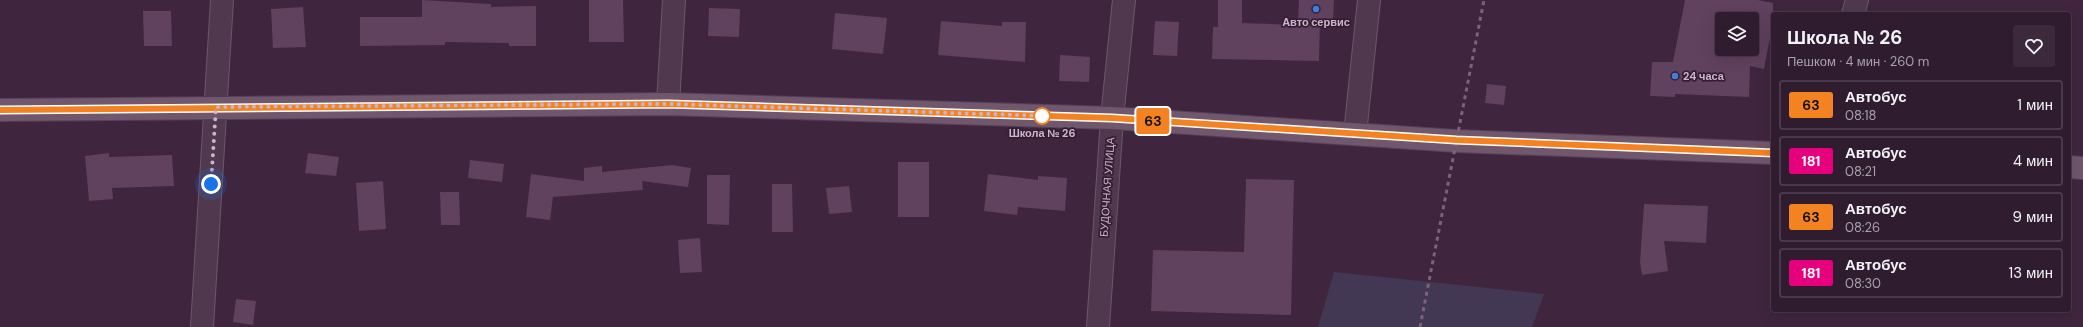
<!DOCTYPE html>
<html lang="ru">
<meta charset="utf-8">
<style>
:root{--surface:#301c2f;--page:#3c293b;--text:#f1f3f6;--muted:#a8a1aa;--line:#4b3a4b}
body{margin:0;font-family:"DM Sans",sans-serif;background:var(--page);color:var(--text);height:100vh;display:flex;flex-direction:column;font-size:15px;white-space:nowrap}
*{box-sizing:border-box;margin:0}
p{font-size:13px;color:var(--muted)}
.icon{flex:none;width:22px;height:22px;fill:none;stroke:currentColor;stroke-width:2;stroke-linecap:round;stroke-linejoin:round}
.map{position:relative;flex:1;overflow:hidden}
.details{position:absolute;left:1771px;top:12px;width:300px;height:300px;display:flex;flex-direction:column;background:var(--surface);border-radius:4px;box-shadow:0 4px 16px #0002,0 0 0 1px var(--line)}
.details>*{flex:none}
.badge{padding:0 8px;border-radius:3px;font-size:14px;line-height:26px}
.buttons{position:absolute;left:1715px;top:12px;display:grid;gap:8px}
.buttons a{display:grid;place-items:center;width:44px;height:44px;border-radius:4px;background:var(--surface);box-shadow:0 4px 16px #0002,0 0 0 1px var(--line);font-size:20px}
.you{position:absolute;width:20px;height:20px;margin:-10px;border:3px solid #fff;border-radius:50%;background:#1a73e8;box-shadow:0 0 0 6px #1a73e833}
.map>.badge{position:absolute;translate:-50% -50%;box-shadow:0 0 0 2px #fff}
.round{display:grid;place-items:center;flex:none;width:42px;height:42px;border-radius:4px;background:var(--page)}
.headline{display:flex;align-items:center;justify-content:space-between;height:68px;padding:0 16px}
h1{font-size:19px;font-weight:700;line-height:30px}
ul{padding:0;list-style:none}
li{display:flex;align-items:center;gap:12px;height:50px;margin:0 8px 6px;padding:0 8px;border:2px solid var(--line);border-radius:4px}
li div{flex:1}
li b{display:block;font-size:15px}
li em{font-style:normal}
li .badge{min-width:44px;font-weight:700;text-align:center}
.map>svg:first-child{display:block}
.green{fill:#423853}
.building{fill:#60415e;fill-rule:evenodd}
.lines{fill:none;stroke-linecap:round;stroke-linejoin:round}
.minor-casing{stroke:#6d576c;stroke-width:24}
.primary-casing{stroke:#564055;stroke-width:24}
.minor{stroke:#50394f;stroke-width:22}
.primary{stroke:#70576e;stroke-width:22}
.rail{stroke:#7e627c;stroke-width:3;stroke-dasharray:4 4;stroke-linecap:butt}
.line-casing{stroke:#fff;stroke-width:9}
.line{stroke:#f58220;stroke-width:6}
.walk{stroke:#cab6c9;stroke-width:4;stroke-dasharray:0 7.2}
.shop-dot{fill:#3f7fe0;stroke:#351e34;stroke-width:1.5}
.stop-dot{fill:#fff;stroke:#f58220;stroke-width:2}
.labels{text-anchor:middle;stroke-width:3.5;stroke-linejoin:round;paint-order:stroke}
.poi-label{font-size:11px;font-weight:bold;fill:#cab6c9;stroke:#351e34}
.stop-label{font-size:11px;font-weight:bold;fill:#cab6c9;stroke:#351e34}
.street-label{font-size:11px;fill:#cab6c9;stroke:#351e34}
</style>
<div class="map">
<svg width="2083" height="327" viewBox="0 0 2083 327">
<rect width="100%" height="100%" fill="#40253f"/>
<!-- green -->
<path class="green" d="M 1334,272 L 1544,294 L 1532,327 L 1318,327 Z"/>
<!-- building -->
<g class="building">
<path d="M 422,0 L 491,4 L 491,7 L 536,6 L 536,46 L 509,46 L 509,43 L 445,42 L 445,45 L 360,46 L 360,17 L 422,17 Z"/>
<path d="M 589,0 L 623,0 L 624,42 L 589,42 Z"/>
<path d="M 1218,0 L 1242,0 L 1242,23 L 1298,25 L 1299,0 L 1334,0 L 1333,20 L 1320,19 L 1319,61 L 1212,59 L 1213,27 L 1218,27 Z"/>
<path d="M 1685,0 L 1758,0 L 1773,3 L 1773,22 L 1764,69 L 1750,66 L 1749,97 L 1675,94 L 1675,97 L 1650,96 L 1652,62 L 1673,62 ZM 1722,19 L 1752,19 L 1752,49 L 1722,49 Z"/>
<path d="M 303,7 L 306,47 L 273,48 L 271,9 Z"/>
<path d="M 709,8 L 740,9 L 739,37 L 708,36 Z"/>
<path d="M 143,11 L 171,11 L 172,46 L 144,46 Z"/>
<path d="M 835,13 L 887,18 L 883,54 L 832,49 Z"/>
<path d="M 941,21 L 1002,26 L 1002,22 L 1026,22 L 1025,62 L 938,55 Z"/>
<path d="M 1155,21 L 1179,22 L 1177,56 L 1153,55 Z"/>
<path d="M 1060,55 L 1090,57 L 1089,82 L 1059,81 Z"/>
<path d="M 1487,84 L 1506,86 L 1504,105 L 1485,103 Z"/>
<path d="M 109,153 L 109,157 L 172,155 L 174,186 L 112,188 L 113,199 L 89,201 L 85,156 Z"/>
<path d="M 308,153 L 339,157 L 336,176 L 305,173 Z"/>
<path d="M 470,160 L 504,164 L 502,182 L 468,178 Z"/>
<rect x="898" y="162" width="31" height="55"/>
<path d="M 672,165 L 691,168 L 688,187 L 642,181 L 643,190 L 553,197 L 550,220 L 526,217 L 531,174 L 584,181 L 584,168 L 602,166 L 602,172 Z"/>
<path d="M 988,174 L 1038,180 L 1038,176 L 1067,178 L 1065,211 L 1018,207 L 1017,215 L 984,211 Z"/>
<path d="M 707,175 L 730,175 L 729,225 L 707,224 Z"/>
<path d="M 1246,179 L 1294,180 L 1291,315 L 1151,311 L 1153,250 L 1244,252 Z"/>
<path d="M 383,181 L 386,229 L 359,231 L 356,183 Z"/>
<path d="M 772,184 L 792,184 L 793,232 L 772,232 Z"/>
<path d="M 849,186 L 852,212 L 829,214 L 826,188 Z"/>
<path d="M 440,192 L 459,192 L 460,225 L 441,225 Z"/>
<path d="M 1644,204 L 1708,206 L 1706,243 L 1664,241 L 1668,271 L 1642,275 L 1640,262 Z"/>
<path d="M 700,238 L 702,272 L 680,273 L 678,240 Z"/>
<path d="M 236,299 L 256,301 L 253,325 L 233,322 Z"/>
</g>
<g class="lines">
<!-- minor casing -->
<g class="minor-casing">
<g id="minor">
<path d="M 1853,14 L 1857,0"/>
<path d="M 668,104 L 674,0"/>
<path d="M 1355,134 L 1369,0"/>
<path d="M 202,327 L 222,0"/>
<path d="M 1098,327 L 1112,118 L 1124,0"/>
</g>
</g>
<!-- primary casing -->
<g class="primary-casing">
<g id="primary">
<path d="M 0,110 L 668,104 L 1112,118 L 1456,141 L 1773,153"/>
<path d="M 2069,167 L 2083,168"/>
</g>
</g>
<!-- minor -->
<use href="#minor" class="minor"/>
<!-- primary -->
<use href="#primary" class="primary"/>
<!-- rail -->
<path class="rail" d="M 1420,327 L 1484,0"/>
</g>
<g class="lines">
<!-- line casing -->
<g class="line-casing">
<path id="line" d="M 0,110 L 668,104 L 1112,118 L 1456,140 L 1773,153"/>
</g>
<!-- line -->
<use href="#line" class="line"/>
<!-- walk -->
<path class="walk" d="M 211,184 L 216,107 L 668,104 L 1048,116 L 1042,116"/>
</g>
<!-- markers -->
<g class="shop-dot">
<circle cx="1316" cy="9" r="4"/>
<circle cx="1675" cy="76" r="4"/>
</g>
<circle class="stop-dot" cx="1042" cy="116" r="8"/>
<g class="labels">
<!-- poi labels -->
<g class="poi-label">
<text x="1316" y="26">Авто сервис</text>
<text x="1683" y="80" text-anchor="start">24 часа</text>
</g>
<!-- stop labels -->
<g class="stop-label">
<text x="1042" y="137">Школа № 26</text>
</g>
<!-- street labels -->
<g class="street-label">
<text transform="translate(1107 187) rotate(-86)" y="4">БУДОЧНАЯ УЛИЦА</text>
</g>
</g>
</svg>
<div class="buttons">
<a><svg class="icon" aria-label="layers" viewBox="0 0 24 24"><path d="M12 4l9 5-9 5-9-5zM3 14l9 5 9-5"/></svg></a>
</div>
<div class="you" style="left:211px;top:184px"></div>
<b class="badge" style="left:1153px;top:121px;background:#f58220;color:#111">63</b>
<section class="details">
<div class="headline"><div><h1>Школа № 26</h1><p>Пешком · 4 мин · 260 m</p></div><a class="round"><svg class="icon" aria-label="heart" viewBox="0 0 24 24"><path d="M12 20l-8-8c-3-5 5-10 8-4 3-6 11-1 8 4z"/></svg></a></div>
<ul>
<li><span class="badge" style="background:#f58220;color:#111">63</span><div><b>Автобус</b><p>08:18</p></div><em>1 мин</em></li>
<li><span class="badge" style="background:#e6007e;color:#fff">181</span><div><b>Автобус</b><p>08:21</p></div><em>4 мин</em></li>
<li><span class="badge" style="background:#f58220;color:#111">63</span><div><b>Автобус</b><p>08:26</p></div><em>9 мин</em></li>
<li><span class="badge" style="background:#e6007e;color:#fff">181</span><div><b>Автобус</b><p>08:30</p></div><em>13 мин</em></li>
</ul>
</section>
</div>
